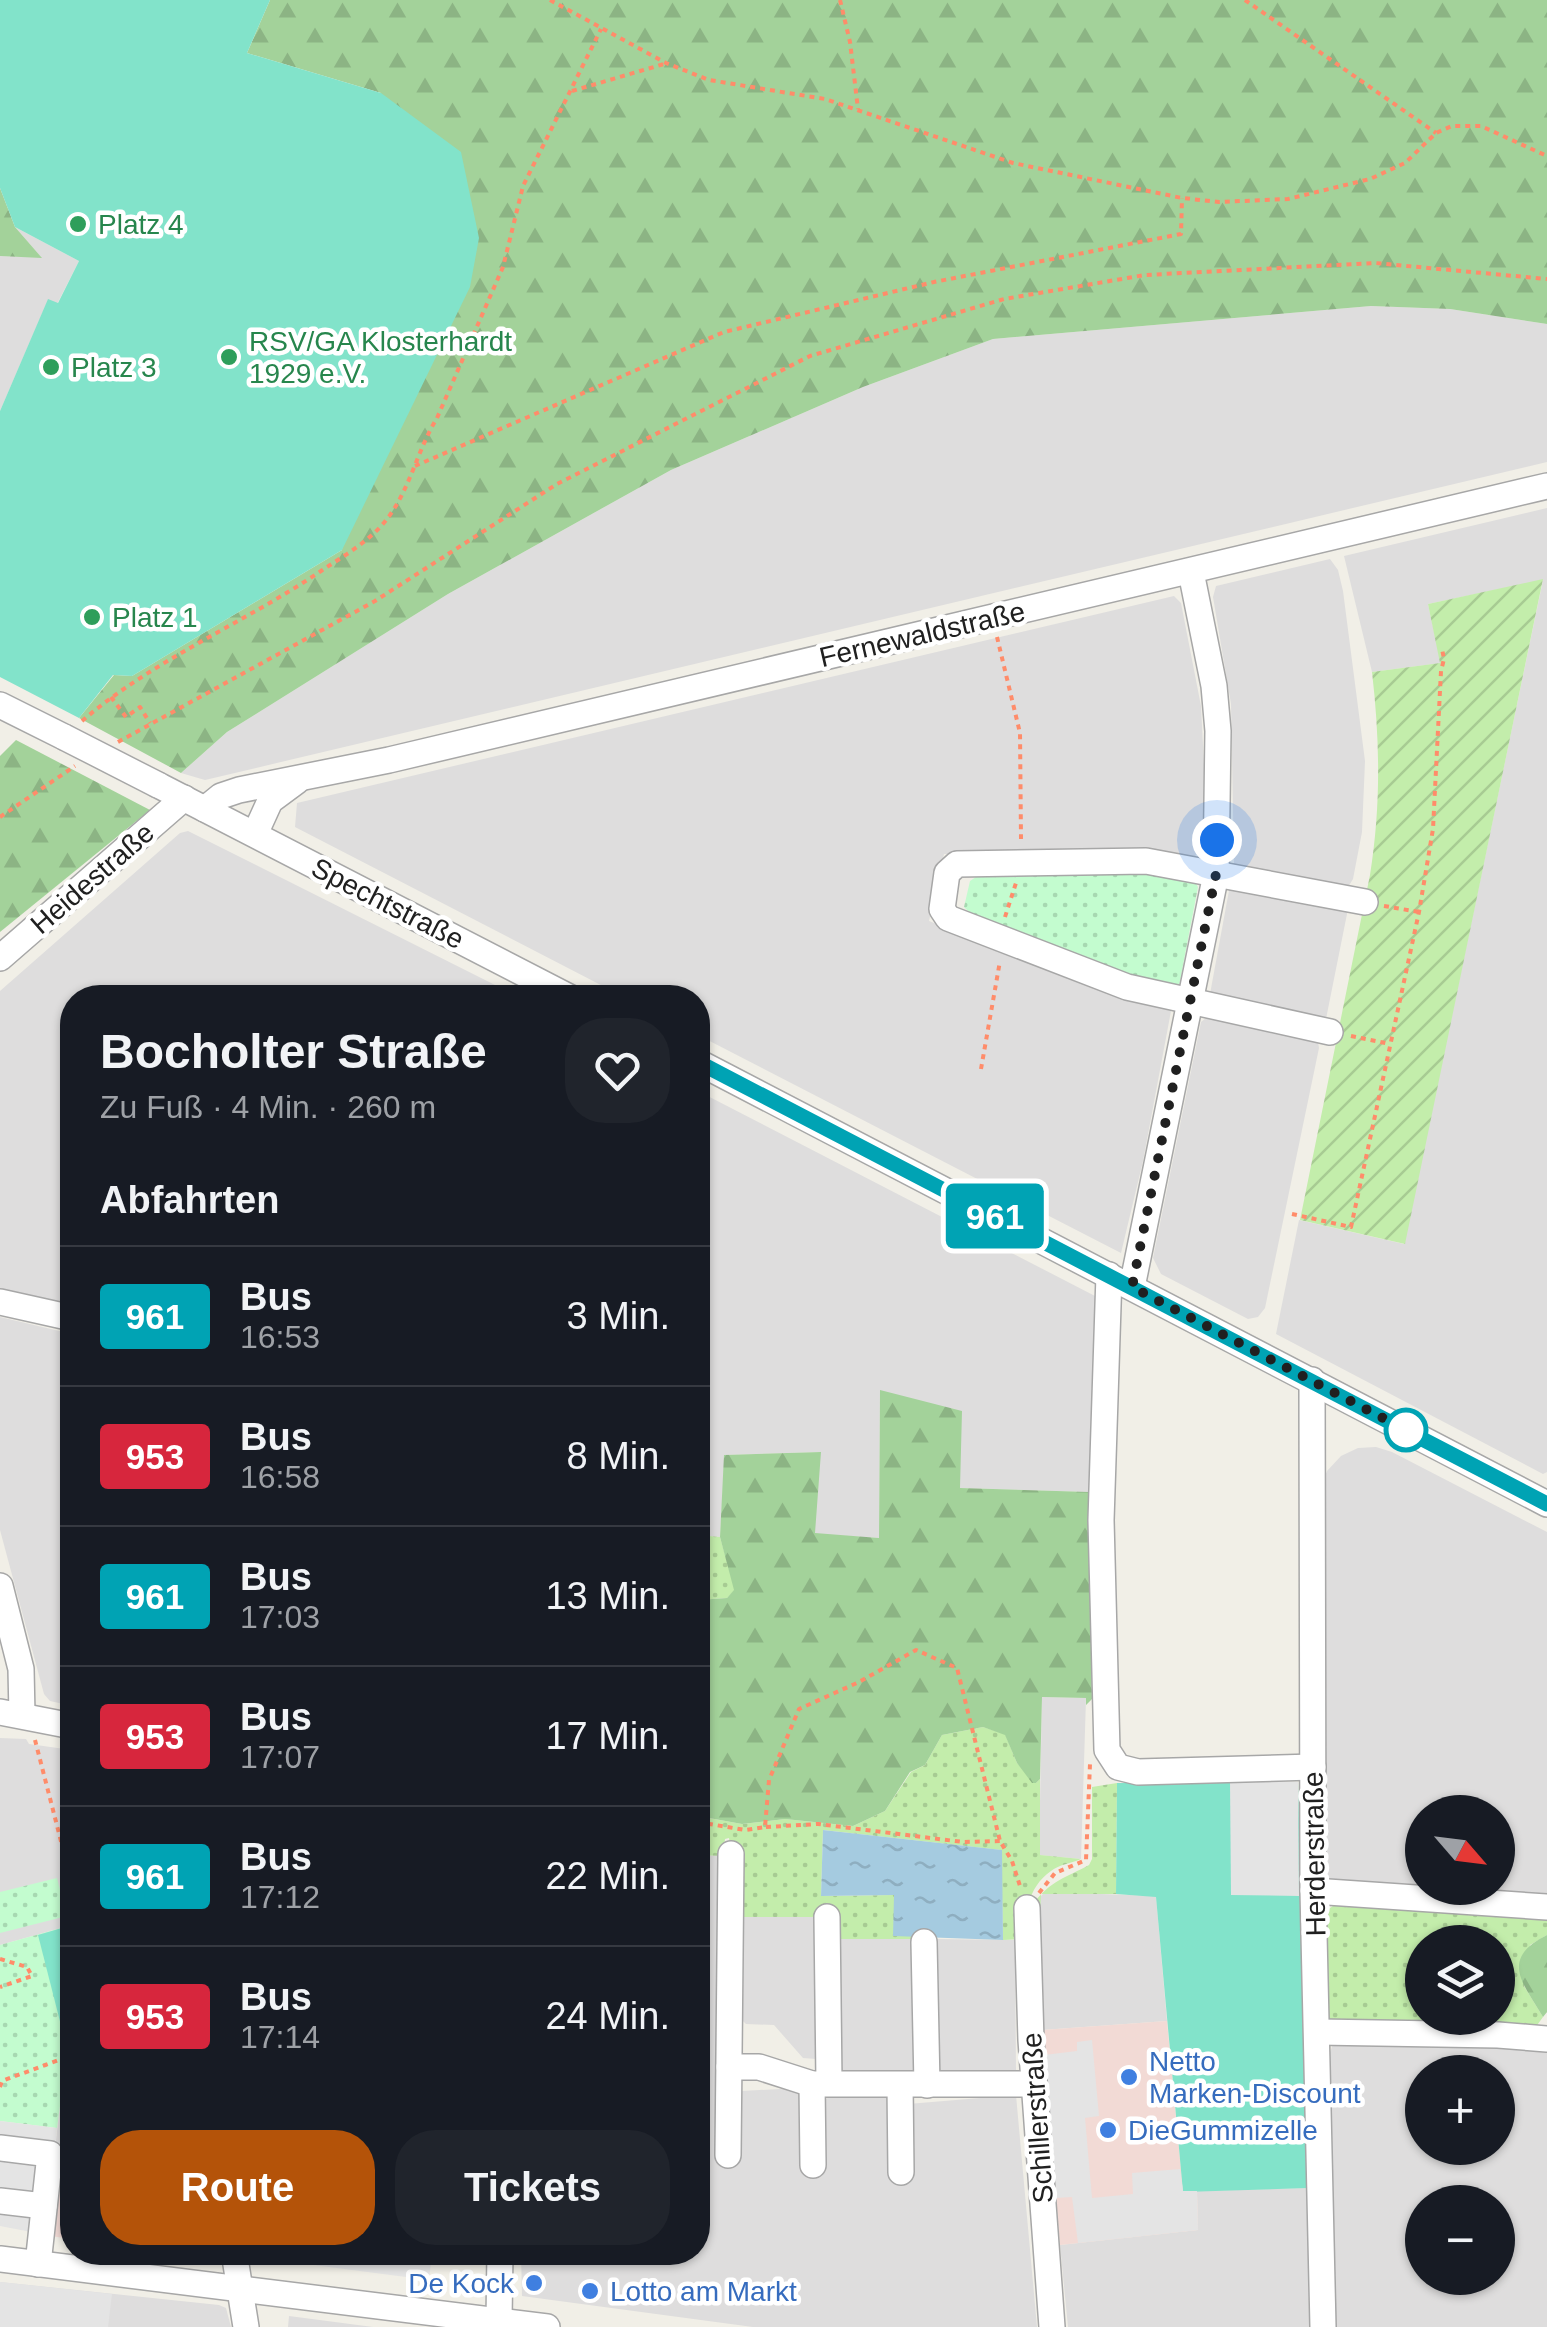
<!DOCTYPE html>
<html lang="de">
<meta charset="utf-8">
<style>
:root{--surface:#171b24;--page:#20242c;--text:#f1f3f6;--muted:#9ea1a6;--line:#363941;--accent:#b45309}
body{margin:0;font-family:Helvetica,sans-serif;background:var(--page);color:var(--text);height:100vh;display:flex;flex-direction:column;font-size:38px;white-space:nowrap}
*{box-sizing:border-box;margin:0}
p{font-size:32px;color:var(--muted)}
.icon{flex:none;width:55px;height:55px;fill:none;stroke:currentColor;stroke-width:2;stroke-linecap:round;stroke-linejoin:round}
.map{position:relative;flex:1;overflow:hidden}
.drawer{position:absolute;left:60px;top:985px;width:650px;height:1280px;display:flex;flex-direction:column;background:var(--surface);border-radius:40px;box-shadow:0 2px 8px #0004}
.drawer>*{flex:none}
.badge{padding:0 20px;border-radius:8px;font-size:35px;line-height:65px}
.needle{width:65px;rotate:118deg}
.controls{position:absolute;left:1405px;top:1795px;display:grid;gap:20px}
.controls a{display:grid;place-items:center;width:110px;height:110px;border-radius:50%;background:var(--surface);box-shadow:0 2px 8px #0004;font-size:50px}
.you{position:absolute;width:50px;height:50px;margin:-25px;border:8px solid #fff;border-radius:50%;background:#1a73e8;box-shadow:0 0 0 15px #1a73e833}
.map>.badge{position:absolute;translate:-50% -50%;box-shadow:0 0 0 5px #fff}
h2{padding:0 40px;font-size:38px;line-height:90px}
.round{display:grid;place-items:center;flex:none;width:105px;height:105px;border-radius:40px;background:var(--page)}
.headline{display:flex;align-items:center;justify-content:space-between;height:170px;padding:0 40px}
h1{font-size:48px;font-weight:700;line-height:75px}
.cta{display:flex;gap:20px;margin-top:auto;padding:20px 40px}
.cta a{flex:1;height:115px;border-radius:40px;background:var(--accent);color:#fff;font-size:40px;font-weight:700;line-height:115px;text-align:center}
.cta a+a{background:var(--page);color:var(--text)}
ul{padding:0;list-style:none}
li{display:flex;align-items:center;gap:30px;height:140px;padding:0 40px;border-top:2px solid var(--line)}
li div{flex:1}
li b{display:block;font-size:38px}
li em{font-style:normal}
li .badge{min-width:110px;font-weight:700;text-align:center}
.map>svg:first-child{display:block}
.residential{fill:#dedddd;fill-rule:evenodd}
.commercial{fill:#f2dad5}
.grass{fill:url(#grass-dots);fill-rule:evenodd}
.forest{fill:url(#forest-firs)}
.park{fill:url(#park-dots)}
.garden{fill:url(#garden-furrows)}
.pitch{fill:#82e3ca}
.parking{fill:#e4e4e4}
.water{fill:url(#water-ripples)}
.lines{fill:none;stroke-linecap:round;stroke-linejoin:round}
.minor-casing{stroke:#a7a7a7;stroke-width:28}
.path{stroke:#ff8c6a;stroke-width:4;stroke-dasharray:5 5;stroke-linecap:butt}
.minor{stroke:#fff;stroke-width:25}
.minor-bridge-casing{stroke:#a7a7a7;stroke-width:28;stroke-linecap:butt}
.minor-bridge{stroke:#fff;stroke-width:25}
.line-casing{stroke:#fff;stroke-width:22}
.line{stroke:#00a3b4;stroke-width:15}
.walk{stroke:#202020;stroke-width:10;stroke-dasharray:0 18}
.leisure-dot{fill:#2e9e5b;stroke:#fff;stroke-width:4}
.stop-dot{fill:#fff;stroke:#00a3b4;stroke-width:5}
.shop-dot{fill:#3f7fe0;stroke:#fff;stroke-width:4}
.labels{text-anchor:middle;stroke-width:9;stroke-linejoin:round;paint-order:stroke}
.leisure-label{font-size:28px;fill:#27864d;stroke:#fff;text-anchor:start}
.street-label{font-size:28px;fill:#202020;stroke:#fff}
.shop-label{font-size:28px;fill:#366cbe;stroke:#fff;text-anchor:start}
</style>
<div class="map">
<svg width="1547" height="2327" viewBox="0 0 1547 2327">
<defs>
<pattern id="grass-dots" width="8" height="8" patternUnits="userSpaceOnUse" patternTransform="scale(2.5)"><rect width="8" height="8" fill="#c3edab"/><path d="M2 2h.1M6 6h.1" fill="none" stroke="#a7cb93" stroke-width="1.8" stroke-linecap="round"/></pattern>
<pattern id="forest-firs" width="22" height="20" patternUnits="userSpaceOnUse" patternTransform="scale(2.5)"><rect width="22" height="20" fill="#a3d29a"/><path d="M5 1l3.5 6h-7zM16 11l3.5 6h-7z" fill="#8cb484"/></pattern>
<pattern id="park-dots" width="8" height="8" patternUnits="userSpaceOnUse" patternTransform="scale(2.5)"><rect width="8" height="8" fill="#c3fccf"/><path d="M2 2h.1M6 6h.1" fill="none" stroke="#a7d8b1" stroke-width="1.8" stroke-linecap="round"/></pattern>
<pattern id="garden-furrows" width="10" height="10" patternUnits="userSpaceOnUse" patternTransform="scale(2.5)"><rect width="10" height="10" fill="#c3edab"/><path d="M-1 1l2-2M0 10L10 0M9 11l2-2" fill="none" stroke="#a7cb93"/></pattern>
<pattern id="water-ripples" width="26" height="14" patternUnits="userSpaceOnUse" patternTransform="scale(2.5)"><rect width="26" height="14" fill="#a5cbe0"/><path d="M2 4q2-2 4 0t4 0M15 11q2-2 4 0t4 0" fill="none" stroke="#8eaec0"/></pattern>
</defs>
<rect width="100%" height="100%" fill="#f1efe7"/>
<!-- residential -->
<g class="residential">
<path d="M 15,227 L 79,261 L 57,304 L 48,300 L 0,411 L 0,256 L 41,257 Z"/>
<path d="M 1371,306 L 1450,309 L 1547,324 L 1547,462 L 205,780 L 181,773 L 227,732 L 448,594 L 671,470 L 863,387 L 993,339 Z"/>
<path d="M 1547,508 L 1547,1472 L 1543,1474 L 1276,1334 L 1299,1220 L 1404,1244 L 1543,580 L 1428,604 L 1441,663 L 1372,672 L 1344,556 Z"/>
<path d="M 1330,559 L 1338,570 L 1343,591 L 1365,761 L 1362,832 L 1353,879 L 1348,887 L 1239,870 L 1234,864 L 1231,704 L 1213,597 L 1216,586 Z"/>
<path d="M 1174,596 L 1181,603 L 1201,706 L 1206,804 L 1204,842 L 1199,853 L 1191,859 L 944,854 L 929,921 L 1064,975 L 1171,1011 L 1143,1161 L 1121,1253 L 698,1035 L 698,998 L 624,997 L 295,827 L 297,803 Z"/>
<path d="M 188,831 L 519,997 L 72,998 L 72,1306 L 0,1290 L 0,991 L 180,833 Z"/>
<path d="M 1230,885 L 1349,904 L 1325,1024 L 1210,994 Z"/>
<path d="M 1211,1014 L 1318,1042 L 1319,1048 L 1265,1308 L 1258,1317 L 1248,1319 L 1161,1274 L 1153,1258 L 1201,1022 Z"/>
<path d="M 698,1091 L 1095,1296 L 1089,1492 L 959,1488 L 880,1391 L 879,1538 L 814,1534 L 820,1452 L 725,1455 L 720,1537 L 698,1535 Z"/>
<path d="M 0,1317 L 72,1334 L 72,1706 L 50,1701 L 44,1694 L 0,1530 Z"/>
<path d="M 1376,1447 L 1392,1452 L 1547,1532 L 1547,1896 L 1328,1882 L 1326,1878 L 1321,1487 L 1327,1471 L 1341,1456 L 1358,1448 ZM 1422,1812 L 1498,1812 L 1498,1888 L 1422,1888 Z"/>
<path d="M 1042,1697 L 1086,1698 L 1081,1859 L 1039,1855 Z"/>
<path d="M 0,1738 L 26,1739 L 29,1744 L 72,1750 L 72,1925 L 0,1945 Z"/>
<path d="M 698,1855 L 723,1856 L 741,2091 L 799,2088 L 825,2099 L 836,2095 L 888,2097 L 908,2104 L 1016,2095 L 1037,2327 L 753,2327 L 522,2296 L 521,2253 L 698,2252 Z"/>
<path d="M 1045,1892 L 1156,1896 L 1167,2021 L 1042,2030 L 1038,1899 Z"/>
<path d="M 738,1917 L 819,1917 L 816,2059 L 803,2058 L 774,2025 L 746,2024 L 737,2015 Z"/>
<path d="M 835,1939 L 916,1939 L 915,2072 L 840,2075 Z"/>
<path d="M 933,1939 L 1015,1940 L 1016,2071 L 1011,2076 L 940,2077 L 932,2065 Z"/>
<path d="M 1352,2043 L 1547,2050 L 1547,2327 L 1335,2327 L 1329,2055 L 1333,2044 ZM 1422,2072 L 1498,2072 L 1498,2148 L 1422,2148 ZM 1422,2202 L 1498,2202 L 1498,2278 L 1422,2278 Z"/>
<path d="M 62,2091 L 72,2091 L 72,2174 L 52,2171 Z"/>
<path d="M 1308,2188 L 1309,2327 L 1068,2327 L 1060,2245 L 1198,2230 L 1197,2191 Z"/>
<path d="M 0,2282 L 219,2305 L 226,2308 L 231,2327 L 0,2327 Z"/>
<path d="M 289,2316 L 373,2327 L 288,2327 Z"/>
</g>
<!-- commercial -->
<g class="commercial">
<path d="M 1167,2021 L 1183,2191 L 1197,2191 L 1198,2230 L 1060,2245 L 1042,2030 Z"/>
<path d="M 54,2171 L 72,2174 L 72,2239 L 50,2236 Z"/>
</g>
<!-- grass -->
<g class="grass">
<path d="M 698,1535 L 720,1537 L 735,1590 L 727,1598 L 698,1600 Z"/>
<path d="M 983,1727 L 1005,1734 L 1017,1763 L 1036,1783 L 1040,1779 L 1040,1855 L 1081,1859 C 1072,1863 1058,1865 1051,1871 C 1027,1888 1026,1913 1023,1939 L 1003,1940 L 1001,1850 L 823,1830 L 821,1896 L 894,1895 L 916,1939 L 835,1939 L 819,1917 L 738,1917 L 729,1838 L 725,1839 L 723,1856 L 698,1855 L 698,1816 L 742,1824 L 785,1819 L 853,1826 L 885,1811 L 911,1772 L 925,1765 L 942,1735 Z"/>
<path d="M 1117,1783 L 1116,1894 L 1041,1894 L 1039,1939 L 1034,1903 C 1050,1881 1067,1877 1089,1865 L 1092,1859 L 1092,1787 Z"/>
<path d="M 1336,1904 L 1547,1918 L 1547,1935 L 1530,1945 L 1524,1986 L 1543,2017 L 1535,2028 L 1329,2022 L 1327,1910 ZM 1422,1942 L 1498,1942 L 1498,2018 L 1422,2018 Z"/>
</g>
<!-- forest -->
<g class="forest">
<path d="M 270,0 L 1547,0 L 1547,324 L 1450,309 L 1371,306 L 993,339 L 863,387 L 671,470 L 448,594 L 227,732 L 181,773 L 79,718 L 114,675 L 132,676 L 342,550 L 381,93 L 247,53 Z"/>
<path d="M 0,188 L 15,227 L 42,258 L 0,256 Z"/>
<path d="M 16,740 L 150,810 L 0,932 L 0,756 Z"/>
<path d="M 880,1390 L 962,1411 L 960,1488 L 1089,1492 L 1092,1699 L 1086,1705 L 1086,1698 L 1042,1697 L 1040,1779 L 1036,1783 L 1032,1783 L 1017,1763 L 1005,1735 L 983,1727 L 942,1735 L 925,1765 L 910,1772 L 885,1811 L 853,1826 L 785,1819 L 742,1824 L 698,1816 L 698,1600 L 727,1598 L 734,1590 L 720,1537 L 724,1455 L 821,1452 L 815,1533 L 879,1538 Z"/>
<path d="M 1547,1935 L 1547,2012 L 1543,2017 C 1523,1983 1499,1959 1547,1935 Z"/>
</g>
<!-- park -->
<g class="park">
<path d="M 1146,873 L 1195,882 L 1198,887 L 1179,986 L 1122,972 L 971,914 L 964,907 L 970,881 L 976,877 Z"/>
<path d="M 57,1878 L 67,1916 L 0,1933 L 0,1892 Z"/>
<path d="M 72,1925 L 72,2091 L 62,2092 L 57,2128 L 0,2121 L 0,1945 Z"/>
</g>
<!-- garden -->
<path class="garden" d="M 1543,579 L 1405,1244 L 1300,1220 L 1370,875 C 1381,806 1380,741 1372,672 L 1440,663 L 1428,604 Z"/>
<!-- pitch -->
<g class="pitch">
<path d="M 0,0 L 270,0 L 247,53 L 381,93 L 461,152 L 479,238 L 470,287 L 342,550 L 132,676 L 113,675 L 79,718 L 0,677 L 0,411 L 48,299 L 58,303 L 79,261 L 15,227 L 0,188 Z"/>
<path d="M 1298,1782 L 1308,2188 L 1183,2192 L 1156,1897 L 1116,1894 L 1117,1783 Z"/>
<path d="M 72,1925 L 72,2039 L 65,2041 L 38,1935 Z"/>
</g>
<!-- parking -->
<g class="parking">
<path d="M 1230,1781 L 1298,1782 L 1299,1896 L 1231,1895 Z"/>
<path d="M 1092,2040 L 1099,2116 L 1085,2118 L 1092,2198 L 1133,2194 L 1132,2173 L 1180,2169 L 1183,2191 L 1197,2191 L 1198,2230 L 1078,2243 L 1072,2197 L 1056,2198 L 1044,2055 L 1077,2051 L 1077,2042 Z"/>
<path d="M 0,2121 L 57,2128 L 47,2235 L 0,2226 Z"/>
<path d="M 246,2253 L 432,2253 L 429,2280 L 252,2257 Z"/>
<path d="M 0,2282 L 112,2294 L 108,2327 L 0,2327 Z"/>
</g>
<!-- water -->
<path class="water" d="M 823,1830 L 1002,1850 L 1003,1940 L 893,1936 L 894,1895 L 821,1896 Z"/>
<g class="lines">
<!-- minor casing -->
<g class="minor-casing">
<g id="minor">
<path d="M 0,705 L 64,737"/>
<path d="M 158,785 L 571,998"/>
<path d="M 205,809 L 221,796 L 239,790 L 389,760 L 1547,486"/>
<path d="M 255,834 L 270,801 L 297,781"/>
<path d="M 0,958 L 184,798"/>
<path d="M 1330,1032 L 1127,987 L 948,918 L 942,909 L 947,873 L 957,864 L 1146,861 L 1365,902"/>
<path d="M 698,1062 L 1547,1504"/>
<path d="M 1109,1275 L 1101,1520 L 1107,1750 L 1118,1767 L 1138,1772 L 1313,1767"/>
<path d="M 1132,1287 L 1216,874 L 1218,731 L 1214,686 L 1191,572"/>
<path d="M 0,1302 L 72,1318"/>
<path d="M 1312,1380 L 1313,1891 L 1323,2327"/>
<path d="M 0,1586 L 21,1669 L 22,1715"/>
<path d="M 0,1712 L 72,1726"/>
<path d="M 1313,1891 L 1547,1907"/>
<path d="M 1027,1908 L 1031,2040 L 1052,2327"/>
<path d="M 827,1917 L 829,2082"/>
<path d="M 924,1942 L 927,2085"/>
<path d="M 1318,2032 L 1498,2035 L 1547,2039"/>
<path d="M 729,2067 L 759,2067 L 812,2084 L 1034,2084"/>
<path d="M 812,2084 L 813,2165"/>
<path d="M 900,2085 L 901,2172"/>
<path d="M 0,2148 L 50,2154 L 38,2264"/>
<path d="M 728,2155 L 731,1854"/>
<path d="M 0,2201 L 44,2206"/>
<path d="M 234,2252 L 246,2327"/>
<path d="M 0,2259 L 547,2327"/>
<path d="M 499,2320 L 500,2252"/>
</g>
</g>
<!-- path -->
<g class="path">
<path d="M 550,0 L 666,63 L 709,80 L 825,99 L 1013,163 L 1182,198 L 1219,202 L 1288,199 L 1370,179 L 1405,163 L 1436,133 L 1452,126 L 1481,126 L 1547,156"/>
<path d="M 840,0 L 850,42 L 858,109"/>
<path d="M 1245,0 L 1436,133"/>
<path d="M 572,91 L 664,64"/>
<path d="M 415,466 L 724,332 L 934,282 L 1181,234 L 1182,198"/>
<path d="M 997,637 L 1020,733 L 1021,839"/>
<path d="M 111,697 L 126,717 L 140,707 L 150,723"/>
<path d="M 82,721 C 153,660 244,623 321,571 C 342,557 365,544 382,525 C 409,495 416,452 437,418 L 503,267 L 523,186 L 601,29"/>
<path d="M 118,742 L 375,601 L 557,484 L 810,356 L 1004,299 L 1145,275 L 1375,263 L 1547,279"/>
<path d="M 0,817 L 75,766"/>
<path d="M 1384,906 L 1419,912"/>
<path d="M 1005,917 L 1016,883"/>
<path d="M 1351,1036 L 1390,1044"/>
<path d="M 981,1069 L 1000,961"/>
<path d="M 1292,1214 L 1351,1227 L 1419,912 L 1433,829 L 1441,671 L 1444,659 L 1442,649"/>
<path d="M 35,1740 L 72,1884"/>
<path d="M 698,1822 L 745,1830 L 765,1827 L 769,1780 L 799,1709 L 859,1682 L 916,1650 L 957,1668 L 1000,1841 L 1012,1861 L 1020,1886"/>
<path d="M 766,1827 L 818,1824 L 963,1842 L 1000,1841"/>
<path d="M 1039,1893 L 1055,1873 L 1086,1860 L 1090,1764"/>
<path d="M 0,1959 L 27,1967 L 32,1976 L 0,1987"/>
<path d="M 0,2087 L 2,2081 L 72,2055"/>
</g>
<!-- minor -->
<use href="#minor" class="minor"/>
<!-- minor-bridge casing -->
<g class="minor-bridge-casing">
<path id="minor-bridge" d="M 64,737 L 158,785"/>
</g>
<!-- minor-bridge -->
<use href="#minor-bridge" class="minor-bridge"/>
</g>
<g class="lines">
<!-- line casing -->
<g class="line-casing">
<path id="line" d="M 698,1062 L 1547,1504"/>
</g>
<!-- line -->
<use href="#line" class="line"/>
<!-- walk -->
<path class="walk" d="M 1217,840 L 1216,874 L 1132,1287 L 1406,1430"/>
</g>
<!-- markers -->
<g class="leisure-dot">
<circle cx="78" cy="224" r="10"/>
<circle cx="229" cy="357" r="10"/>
<circle cx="51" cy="367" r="10"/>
<circle cx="92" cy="617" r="10"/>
</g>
<circle class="stop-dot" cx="1406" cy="1430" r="20"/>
<g class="shop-dot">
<circle cx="1129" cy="2077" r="10"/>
<circle cx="1108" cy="2130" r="10"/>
<circle cx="534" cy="2283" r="10"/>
<circle cx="590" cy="2291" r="10"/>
</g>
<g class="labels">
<!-- leisure labels -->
<g class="leisure-label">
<text x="98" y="234">Platz 4</text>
<text x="249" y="351">RSV/GA Klosterhardt<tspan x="249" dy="32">1929 e.V.</tspan></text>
<text x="71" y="377">Platz 3</text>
<text x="112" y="627">Platz 1</text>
</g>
<!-- street labels -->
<g class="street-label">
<text transform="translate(922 634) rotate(-13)" y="10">Fernewaldstraße</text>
<text transform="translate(92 878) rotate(-41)" y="10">Heidestraße</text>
<text transform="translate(388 903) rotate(27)" y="10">Spechtstraße</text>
<text transform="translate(1314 1854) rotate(-91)" y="10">Herderstraße</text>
<text transform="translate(1037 2118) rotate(-94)" y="10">Schillerstraße</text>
</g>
<!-- shop labels -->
<g class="shop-label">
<text x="1149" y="2071">Netto<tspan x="1149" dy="32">Marken-Discount</tspan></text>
<text x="1128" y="2140">DieGummizelle</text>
<text x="514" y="2293" text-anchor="end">De Kock</text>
<text x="610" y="2301">Lotto am Markt</text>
</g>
</g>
</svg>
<div class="controls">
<a><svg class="needle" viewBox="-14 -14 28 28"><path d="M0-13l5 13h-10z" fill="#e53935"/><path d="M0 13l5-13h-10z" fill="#9ea1a6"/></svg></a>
<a><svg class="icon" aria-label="layers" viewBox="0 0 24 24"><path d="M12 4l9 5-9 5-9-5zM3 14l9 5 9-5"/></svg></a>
<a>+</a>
<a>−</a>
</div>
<div class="you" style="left:1217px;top:840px"></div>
<b class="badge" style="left:995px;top:1216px;background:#00a3b4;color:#fff">961</b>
<section class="drawer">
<div class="headline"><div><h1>Bocholter Straße</h1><p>Zu Fuß · 4 Min. · 260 m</p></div><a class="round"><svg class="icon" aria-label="heart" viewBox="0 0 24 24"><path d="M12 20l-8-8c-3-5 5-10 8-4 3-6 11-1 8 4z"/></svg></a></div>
<h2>Abfahrten</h2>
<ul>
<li><span class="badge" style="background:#00a3b4;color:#fff">961</span><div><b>Bus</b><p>16:53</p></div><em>3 Min.</em></li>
<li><span class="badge" style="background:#d7263d;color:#fff">953</span><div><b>Bus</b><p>16:58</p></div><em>8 Min.</em></li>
<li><span class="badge" style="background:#00a3b4;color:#fff">961</span><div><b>Bus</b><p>17:03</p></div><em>13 Min.</em></li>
<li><span class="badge" style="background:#d7263d;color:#fff">953</span><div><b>Bus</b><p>17:07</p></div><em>17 Min.</em></li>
<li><span class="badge" style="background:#00a3b4;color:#fff">961</span><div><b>Bus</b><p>17:12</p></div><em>22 Min.</em></li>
<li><span class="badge" style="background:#d7263d;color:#fff">953</span><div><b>Bus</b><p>17:14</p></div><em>24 Min.</em></li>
</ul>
<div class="cta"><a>Route</a><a>Tickets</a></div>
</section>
</div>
